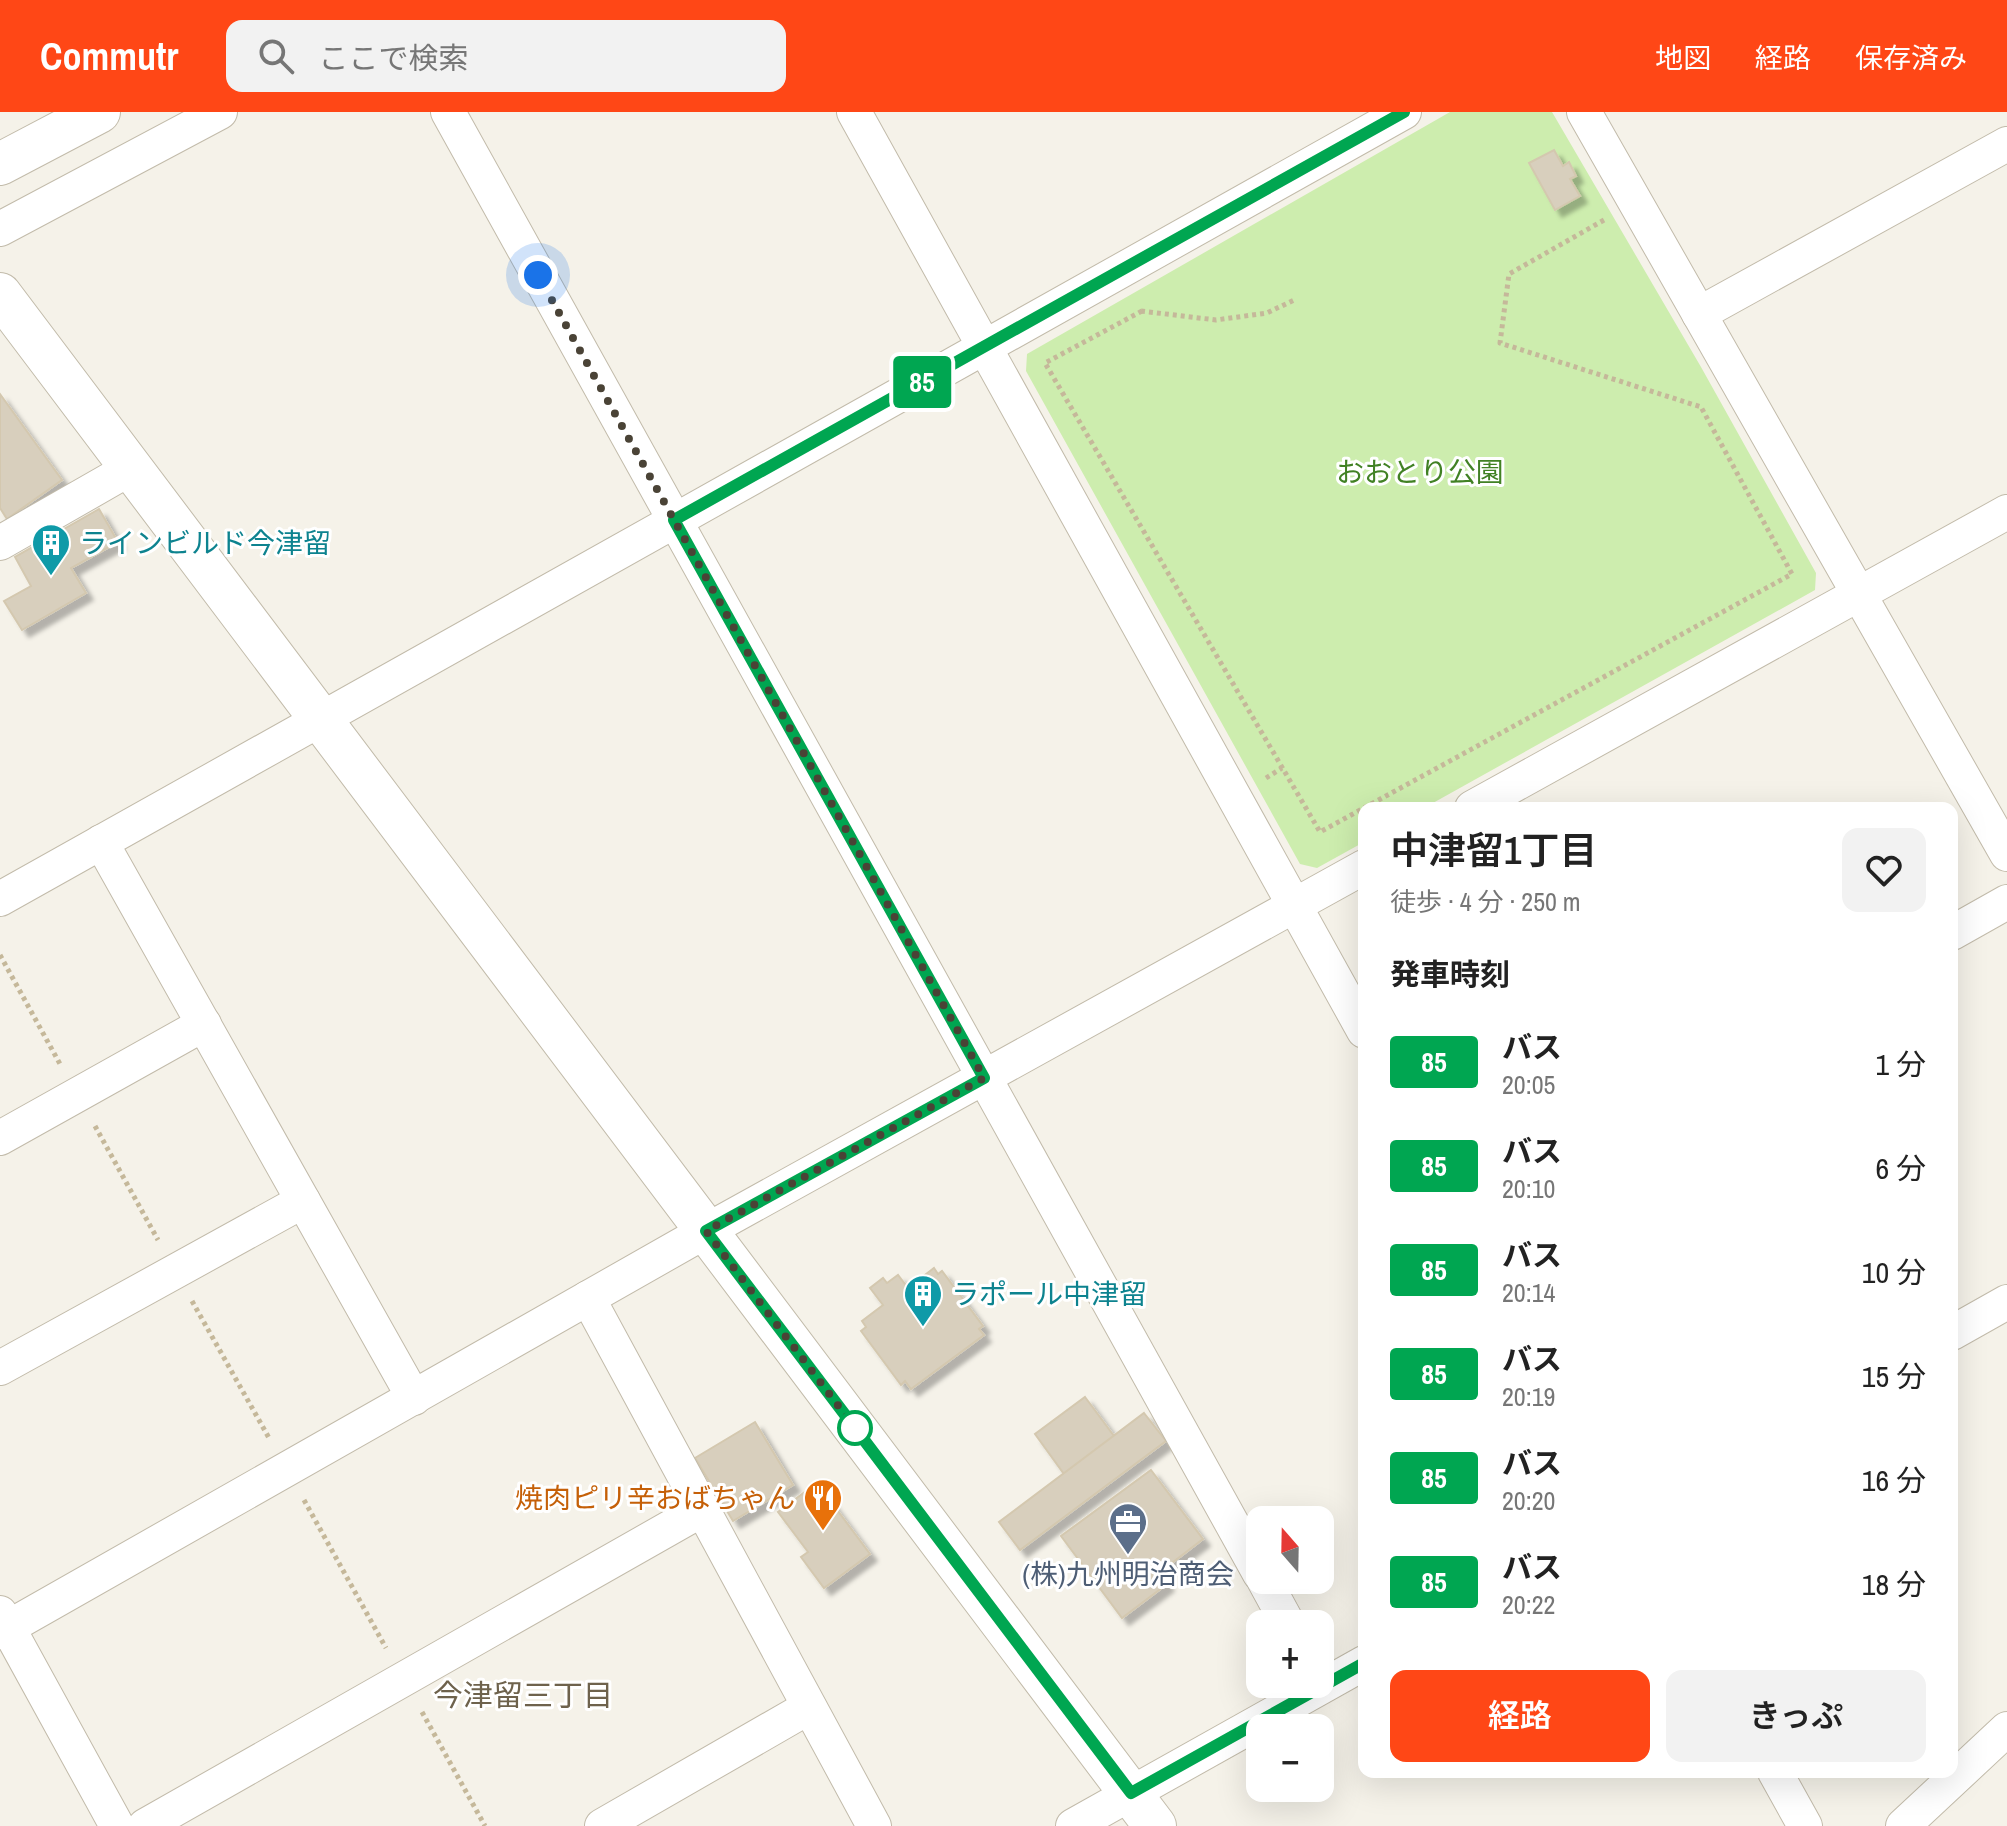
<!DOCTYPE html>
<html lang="ja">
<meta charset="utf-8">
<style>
:root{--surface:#fff;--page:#f2f2f2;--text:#222;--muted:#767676;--accent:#ff4716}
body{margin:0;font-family:"Archivo Narrow","Noto Sans JP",sans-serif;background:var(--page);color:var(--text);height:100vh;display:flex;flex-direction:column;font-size:30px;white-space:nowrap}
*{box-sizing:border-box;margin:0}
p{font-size:26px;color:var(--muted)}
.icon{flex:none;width:44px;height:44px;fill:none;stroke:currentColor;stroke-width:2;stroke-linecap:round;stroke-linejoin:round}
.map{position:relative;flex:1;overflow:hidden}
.drawer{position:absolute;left:1358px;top:690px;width:600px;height:976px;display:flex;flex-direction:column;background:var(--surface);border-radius:16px;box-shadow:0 8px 32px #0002}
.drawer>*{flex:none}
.badge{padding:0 16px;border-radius:6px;font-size:28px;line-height:52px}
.needle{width:52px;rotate:340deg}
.buttons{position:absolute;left:1246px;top:1394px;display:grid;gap:16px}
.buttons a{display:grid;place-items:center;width:88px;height:88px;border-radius:16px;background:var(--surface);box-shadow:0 8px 32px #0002;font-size:40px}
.you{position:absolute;width:40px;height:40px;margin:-20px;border:6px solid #fff;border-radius:50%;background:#1a73e8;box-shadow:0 0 0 12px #1a73e833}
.map>.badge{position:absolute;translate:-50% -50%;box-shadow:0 0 0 4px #fff}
h2{padding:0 32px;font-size:30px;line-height:72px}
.round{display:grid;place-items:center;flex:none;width:84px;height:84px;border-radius:16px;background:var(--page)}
.summary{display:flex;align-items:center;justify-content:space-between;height:136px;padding:0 32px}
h1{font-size:38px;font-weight:600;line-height:60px}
.action{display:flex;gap:16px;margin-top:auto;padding:16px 32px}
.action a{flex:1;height:92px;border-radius:16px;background:var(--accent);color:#fff;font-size:32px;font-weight:600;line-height:92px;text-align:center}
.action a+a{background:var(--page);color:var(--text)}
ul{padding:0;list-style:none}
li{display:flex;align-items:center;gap:24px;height:104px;padding:0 32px}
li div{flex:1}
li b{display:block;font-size:30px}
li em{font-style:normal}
li .badge{min-width:88px;font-weight:700;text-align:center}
header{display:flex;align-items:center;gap:48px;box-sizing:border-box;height:112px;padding:0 40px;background:var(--accent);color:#fff}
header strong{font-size:38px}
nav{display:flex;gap:44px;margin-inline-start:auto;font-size:28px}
.search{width:560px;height:72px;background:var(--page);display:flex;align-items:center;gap:20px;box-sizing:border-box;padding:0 28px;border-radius:16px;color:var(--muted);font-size:30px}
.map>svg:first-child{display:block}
.green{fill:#cdedae}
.building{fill:#d8cfbd;stroke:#d4c8af;stroke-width:2;filter:url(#shadow)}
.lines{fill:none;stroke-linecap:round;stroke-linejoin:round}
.minor-casing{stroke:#c2bbaa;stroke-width:36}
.tertiary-casing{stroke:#c2bbaa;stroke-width:44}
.path{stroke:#c5b89a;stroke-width:5;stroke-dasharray:4 4;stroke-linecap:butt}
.minor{stroke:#fff;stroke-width:34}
.tertiary{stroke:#fff;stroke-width:42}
.line-casing{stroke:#fff;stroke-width:18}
.line{stroke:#00a651;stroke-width:12}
.walk{stroke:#4a4336;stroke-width:8;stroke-dasharray:0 14.4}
.stop-dot{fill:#fff;stroke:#00a651;stroke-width:4}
.labels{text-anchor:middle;stroke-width:6;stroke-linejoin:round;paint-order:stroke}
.park-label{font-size:28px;fill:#418124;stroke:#fff}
.culture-label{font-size:28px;fill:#0d838f;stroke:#fff;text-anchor:start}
.food-label{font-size:28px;fill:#c56008;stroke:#fff;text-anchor:end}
.service-label{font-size:28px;fill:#4e5e75;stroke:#fff}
.neighbourhood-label{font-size:30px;fill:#6e624c;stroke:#fff}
</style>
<header>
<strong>Commutr</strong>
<div class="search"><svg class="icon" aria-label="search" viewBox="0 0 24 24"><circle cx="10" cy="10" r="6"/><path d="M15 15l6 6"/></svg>ここで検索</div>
<nav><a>地図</a><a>経路</a><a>保存済み</a></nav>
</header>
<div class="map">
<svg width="2007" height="1714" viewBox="0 0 2007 1714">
<defs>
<filter id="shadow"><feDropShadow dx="7" dy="7" stdDeviation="2" flood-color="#0004"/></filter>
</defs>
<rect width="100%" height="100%" fill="#f5f2e9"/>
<!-- green -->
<path class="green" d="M 1450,0 L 1552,0 L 1701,255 L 1816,461 L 1815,478 L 1424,696 L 1364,696 L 1364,730 L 1317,756 L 1300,752 L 1026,259 L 1027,242 Z"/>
<!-- building -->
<g class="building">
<path d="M 1554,38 L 1563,54 L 1569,50 L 1576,64 L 1570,67 L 1580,84 L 1555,98 L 1529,51 Z"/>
<path d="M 0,282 L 62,368 L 7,407 L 0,396 Z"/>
<path d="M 99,397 L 118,430 L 71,456 L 86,481 L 22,518 L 4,489 L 31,474 L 15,445 Z"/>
<path d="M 934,1156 L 938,1162 L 942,1159 L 983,1214 L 979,1217 L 984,1223 L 911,1277 L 905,1269 L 901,1273 L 861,1219 L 866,1215 L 862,1209 L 883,1193 L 870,1176 L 883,1166 L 887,1171 L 898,1163 L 908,1176 Z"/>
<path d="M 1085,1285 L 1114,1324 L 1064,1362 L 1035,1322 Z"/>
<path d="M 1144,1301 L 1166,1329 L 1020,1438 L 999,1410 Z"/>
<path d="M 755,1310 L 793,1373 L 733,1409 L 695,1346 Z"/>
<path d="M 1151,1358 L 1203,1427 L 1159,1461 L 1167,1472 L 1122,1506 L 1061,1424 Z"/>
<path d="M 817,1371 L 870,1442 L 824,1476 L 801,1445 L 808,1440 L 778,1400 Z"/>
</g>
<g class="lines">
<!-- minor casing -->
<g class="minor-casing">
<g id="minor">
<path d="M 448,0 L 1260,1462"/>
<path d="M 854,0 L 1364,919"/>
<path d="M 1584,0 L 2007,742"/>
<path d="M 0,117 L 220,0"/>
<path d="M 1699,202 L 2007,32"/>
<path d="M 0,431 L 131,356"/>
<path d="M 1472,696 L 2007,400"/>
<path d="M 101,730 L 414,1286"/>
<path d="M 0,787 L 1404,0"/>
<path d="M 1952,821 L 2007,790"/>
<path d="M 0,1026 L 204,912"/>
<path d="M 588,1186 L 874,1714"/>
<path d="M 1952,1221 L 2007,1190"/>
<path d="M 0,1256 L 303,1089"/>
<path d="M 1264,1468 L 1288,1512"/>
<path d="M 0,1501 L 117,1714"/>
<path d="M 0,1520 L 706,1119 L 1364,755"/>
<path d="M 1775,1660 L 1805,1714"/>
<path d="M 145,1714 L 703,1397"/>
<path d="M 602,1714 L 809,1595"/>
<path d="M 1073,1714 L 1364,1551"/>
<path d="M 1903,1714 L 2007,1617"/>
</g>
</g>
<!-- tertiary casing -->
<g class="tertiary-casing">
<g id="tertiary">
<path d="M 0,52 L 99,0"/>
<path d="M 0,182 L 1155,1714"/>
</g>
</g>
<!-- path -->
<g class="path">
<path d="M 1604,108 L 1509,162 L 1500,231 L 1701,295"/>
<path d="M 1141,199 L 1216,208 L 1267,201 L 1294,188"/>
<path d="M 1142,199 L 1045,251 L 1320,720 L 1792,462 L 1701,295"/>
<path d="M 1266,666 L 1282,656"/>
<path d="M 0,843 L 60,952"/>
<path d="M 95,1014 L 158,1128"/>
<path d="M 192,1189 L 269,1326"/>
<path d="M 304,1388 L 386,1536"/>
<path d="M 422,1600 L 485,1714"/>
</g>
<!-- minor -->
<use href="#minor" class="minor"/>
<!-- tertiary -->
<use href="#tertiary" class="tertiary"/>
</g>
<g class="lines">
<!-- line casing -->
<g class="line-casing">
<path id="line" d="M 1364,1551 L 1131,1681 L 706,1119 L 984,966 L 674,408 L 1404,0"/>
</g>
<!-- line -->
<use href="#line" class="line"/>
<!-- walk -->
<path class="walk" d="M 538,163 L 984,966 L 706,1119 L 855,1316"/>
</g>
<!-- icons -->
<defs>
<g id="building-pin" transform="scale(2)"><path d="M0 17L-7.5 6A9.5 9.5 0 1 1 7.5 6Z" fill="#0f9aa8" stroke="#fff"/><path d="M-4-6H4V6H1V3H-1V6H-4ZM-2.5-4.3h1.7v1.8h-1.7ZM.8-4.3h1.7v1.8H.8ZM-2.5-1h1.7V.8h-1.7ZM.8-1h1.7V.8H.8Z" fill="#fff"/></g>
<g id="restaurant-pin" transform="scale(2)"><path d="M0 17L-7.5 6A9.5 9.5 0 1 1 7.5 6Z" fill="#e8710a" stroke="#fff"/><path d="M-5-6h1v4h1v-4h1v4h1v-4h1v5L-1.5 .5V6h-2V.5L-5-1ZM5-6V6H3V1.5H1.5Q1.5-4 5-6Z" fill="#fff"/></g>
<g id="office-pin" transform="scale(2)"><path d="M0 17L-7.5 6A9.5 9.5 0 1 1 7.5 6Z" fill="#5c6f8a" stroke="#fff"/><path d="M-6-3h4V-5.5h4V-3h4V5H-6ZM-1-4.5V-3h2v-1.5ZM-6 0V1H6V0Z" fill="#fff"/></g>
</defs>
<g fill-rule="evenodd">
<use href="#building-pin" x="51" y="431"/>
<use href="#building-pin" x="923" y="1182"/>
<use href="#restaurant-pin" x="823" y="1386"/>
<use href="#office-pin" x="1128" y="1410"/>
</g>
<!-- markers -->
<circle class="stop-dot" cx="855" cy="1316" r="16"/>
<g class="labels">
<!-- park labels -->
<g class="park-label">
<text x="1420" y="370">おおとり公園</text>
</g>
<!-- culture labels -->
<g class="culture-label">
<text x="79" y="441">ラインビルド今津留</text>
<text x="951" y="1192">ラポール中津留</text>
</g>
<!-- food labels -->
<g class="food-label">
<text x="795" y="1396">焼肉ピリ辛おばちゃん</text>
</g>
<!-- service labels -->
<g class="service-label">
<text x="1128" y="1472">(株)九州明治商会</text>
</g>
<!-- neighbourhood labels -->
<g class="neighbourhood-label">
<text x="523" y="1594">今津留三丁目</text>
</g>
</g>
</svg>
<div class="buttons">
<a><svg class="needle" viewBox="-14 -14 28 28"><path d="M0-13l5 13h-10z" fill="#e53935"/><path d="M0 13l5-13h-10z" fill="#767676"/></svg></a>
<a>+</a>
<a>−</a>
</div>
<div class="you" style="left:538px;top:163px"></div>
<b class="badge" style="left:922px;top:270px;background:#00a651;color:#fff">85</b>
<section class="drawer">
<div class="summary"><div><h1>中津留1丁目</h1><p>徒歩 · 4 分 · 250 m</p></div><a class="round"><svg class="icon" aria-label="heart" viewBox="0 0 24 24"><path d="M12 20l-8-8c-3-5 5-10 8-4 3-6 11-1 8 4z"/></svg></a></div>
<h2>発車時刻</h2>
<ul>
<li><span class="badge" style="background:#00a651;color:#fff">85</span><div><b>バス</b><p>20:05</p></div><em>1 分</em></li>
<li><span class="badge" style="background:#00a651;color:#fff">85</span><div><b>バス</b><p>20:10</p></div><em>6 分</em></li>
<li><span class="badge" style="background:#00a651;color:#fff">85</span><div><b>バス</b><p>20:14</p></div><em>10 分</em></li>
<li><span class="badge" style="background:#00a651;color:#fff">85</span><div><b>バス</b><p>20:19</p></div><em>15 分</em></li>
<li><span class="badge" style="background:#00a651;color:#fff">85</span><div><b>バス</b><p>20:20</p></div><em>16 分</em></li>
<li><span class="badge" style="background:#00a651;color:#fff">85</span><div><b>バス</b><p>20:22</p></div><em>18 分</em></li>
</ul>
<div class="action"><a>経路</a><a>きっぷ</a></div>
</section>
</div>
